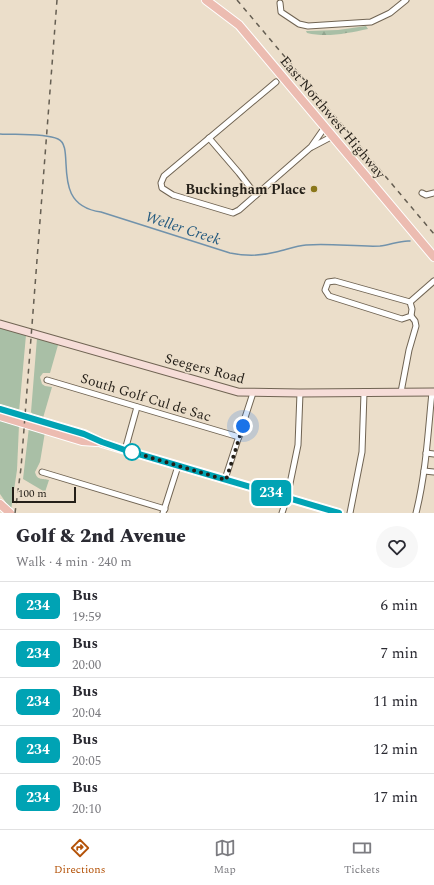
<!DOCTYPE html>
<meta charset="utf-8">
<style>
:root{--surface:#fff;--page:#f7f7f7;--text:#2b2b33;--muted:#7c7c81;--line:#e1e1e2;--accent:#b45309}
body{margin:0;font-family:Spectral,serif;background:var(--page);color:var(--text);height:100vh;display:flex;flex-direction:column;font-size:15px;white-space:nowrap}
*{box-sizing:border-box;margin:0}
p{font-size:13px;color:var(--muted)}
.icon{flex:none;width:22px;height:22px;fill:none;stroke:currentColor;stroke-width:2;stroke-linecap:round;stroke-linejoin:round}
.map{position:relative;height:513px;overflow:hidden}
.drawer{display:flex;flex-direction:column;background:var(--surface);flex:1}
.drawer>*{flex:none}
.badge{padding:0 8px;border-radius:6px;font-size:14px;line-height:26px}
.scale{position:absolute;left:12px;bottom:10px;width:64px;box-sizing:border-box;padding-left:4px;border:2px solid #241f18;border-top:0;font-size:11px;line-height:14px;white-space:nowrap;color:#241f18;-webkit-text-stroke:3px #ebdeca;paint-order:stroke}
.you{position:absolute;width:20px;height:20px;margin:-10px;border:3px solid #fff;border-radius:50%;background:#1a73e8;box-shadow:0 0 0 6px #1a73e833}
.map>.badge{position:absolute;translate:-50% -50%;box-shadow:0 0 0 2px #fff}
.round{display:grid;place-items:center;flex:none;width:42px;height:42px;border-radius:21px;background:var(--page)}
.overview{display:flex;align-items:center;justify-content:space-between;height:68px;padding:0 16px}
h1{font-size:19px;font-weight:800;line-height:30px}
ul{padding:0;list-style:none}
li{display:flex;align-items:center;gap:12px;height:48px;padding:0 16px;border-top:1px solid var(--line)}
li div{flex:1}
li b{display:block;font-size:15px}
li em{font-style:normal}
li .badge{min-width:44px;font-weight:700;text-align:center}
.dock{display:flex;justify-content:space-around;align-items:center;height:56px;border-top:1px solid var(--line);background:var(--surface);font-size:11px;color:var(--muted)}
.dock a{display:grid;justify-items:center;gap:2px}
.dock .selected{color:var(--accent)}
.map>svg:first-child{display:block}
.forest{fill:url(#forest-firs)}
.park{fill:#a9bfa6}
.lines{fill:none;stroke-linecap:round;stroke-linejoin:round}
.stream{stroke:#7192ab;stroke-width:1.5}
.street-casing{stroke:#706453;stroke-width:7}
.secondary-casing{stroke:#706453;stroke-width:9}
.primary-casing{stroke:#fff;stroke-width:10}
.street{stroke:#fff;stroke-width:5}
.secondary{stroke:#f6ddd8;stroke-width:7}
.primary{stroke:#ecbcb1;stroke-width:8}
.rail{stroke:#655e52;stroke-width:1.5;stroke-dasharray:5 5;stroke-linecap:butt}
.line-casing{stroke:#fff;stroke-width:9}
.line{stroke:#00a3b4;stroke-width:6}
.walk{stroke:#241f18;stroke-width:4;stroke-dasharray:0 7.2}
.poi-dot{fill:#8a771b;stroke:#ebdeca;stroke-width:1.5}
.stop-dot{fill:#fff;stroke:#00a3b4;stroke-width:2}
.labels{text-anchor:middle;stroke-width:3;stroke-linejoin:round;paint-order:stroke}
.street-label{font-size:14px;fill:#241f18;stroke:#ebdeca}
.poi-label{font-size:14px;font-weight:bold;fill:#241f18;stroke:#ebdeca;text-anchor:end}
.water-label{font-size:15px;font-style:italic;fill:#245a7f;stroke:#ebdeca}
</style>
<div class="map">
<svg width="434" height="513" viewBox="0 0 434 513">
<defs>
<pattern id="forest-firs" width="22" height="20" patternUnits="userSpaceOnUse"><rect width="22" height="20" fill="#a9bfa6"/><path d="M5 1l3.5 6h-7zM16 11l3.5 6h-7z" fill="#91a48e"/></pattern>
</defs>
<rect width="100%" height="100%" fill="#ebdeca"/>
<!-- forest -->
<path class="forest" d="M 366,26 L 368,29 C 348,33 327,38 307,33 L 306,31 L 338,30 Z"/>
<!-- park -->
<g class="park">
<path d="M 0,327 L 26,335 L 19,412 L 0,406 Z"/>
<path d="M 37,338 L 58,345 L 50,373 L 43,373 L 40,377 L 42,384 L 45,386 L 52,387 L 43,418 L 33,415 L 31,412 Z"/>
<path d="M 0,419 L 19,425 L 17,470 L 11,510 L 0,494 Z"/>
<path d="M 29,427 L 45,432 L 40,462 L 35,472 C 37,481 43,478 49,480 L 45,492 L 23,479 Z"/>
</g>
<g class="lines">
<!-- stream -->
<path class="stream" d="M 0,134 C 16,135 44,133 58,139 C 77,147 48,205 101,212 L 230,253 C 245,256 261,256 276,252 C 286,250 295,246 306,245 C 331,243 356,247 380,246 C 390,245 401,240 410,241"/>
<!-- street casing -->
<g class="street-casing">
<g id="street">
<path d="M 280,3 L 281,12 L 299,24 L 308,26 L 371,22 L 390,13 L 406,0"/>
<path d="M 276,82 L 164,176 L 161,183 L 162,188 L 173,195 L 233,213 L 239,210 L 311,147 L 325,127"/>
<path d="M 209,138 L 239,173 L 256,195"/>
<path d="M 312,147 L 333,136"/>
<path d="M 422,193 L 426,195 L 434,193"/>
<path d="M 335,281 L 410,302 L 412,309 L 411,316 L 402,319 L 329,296 L 325,290 L 328,282 Z"/>
<path d="M 410,302 L 434,281"/>
<path d="M 47,380 L 239,437"/>
<path d="M 401,392 L 409,350 L 416,326 L 415,321 L 411,316"/>
<path d="M 125,450 L 137,407"/>
<path d="M 426,453 L 434,454"/>
<path d="M 424,471 L 434,472"/>
<path d="M 42,472 L 165,509"/>
<path d="M 225,479 L 253,393"/>
<path d="M 163,513 L 178,466"/>
<path d="M 282,513 L 287,498 L 298,445 L 300,393"/>
<path d="M 350,513 L 362,452 L 364,393"/>
<path d="M 416,513 C 426,473 428,432 432,392"/>
</g>
</g>
<!-- secondary casing -->
<g class="secondary-casing">
<path id="secondary" d="M 0,324 L 238,392 L 300,393 L 434,392"/>
</g>
<!-- primary casing -->
<g class="primary-casing">
<g id="primary">
<path d="M 206,0 L 239,25 L 434,257"/>
<path d="M 0,409 L 84,434 L 102,443 L 125,450 L 339,513"/>
<path d="M 0,416 L 82,441 L 96,442"/>
<path d="M 0,504 L 10,513"/>
</g>
</g>
<!-- street -->
<use href="#street" class="street"/>
<!-- secondary -->
<use href="#secondary" class="secondary"/>
<!-- primary -->
<use href="#primary" class="primary"/>
<!-- rail -->
<g class="rail">
<path d="M 237,0 L 434,234"/>
<path d="M 15,513 L 21,468 L 57,0"/>
</g>
</g>
<g class="lines">
<!-- line casing -->
<g class="line-casing">
<path id="line" d="M 0,409 L 84,434 L 102,442 L 125,450 L 339,513"/>
</g>
<!-- line -->
<use href="#line" class="line"/>
<!-- walk -->
<path class="walk" d="M 132,452 L 226,480 L 243,426"/>
</g>
<!-- markers -->
<circle class="poi-dot" cx="314" cy="189" r="4"/>
<circle class="stop-dot" cx="132" cy="452" r="8"/>
<g class="labels">
<!-- street labels -->
<g class="street-label">
<text transform="translate(333 117) rotate(50)" y="5">East Northwest Highway</text>
<text transform="translate(205 368) rotate(15)" y="5">Seegers Road</text>
<text transform="translate(146 397) rotate(17)" y="5">South Golf Cul de Sac</text>
</g>
<!-- poi labels -->
<g class="poi-label">
<text x="306" y="194">Buckingham Place</text>
</g>
<!-- water labels -->
<g class="water-label">
<text transform="translate(183 228) rotate(18)" y="5">Weller Creek</text>
</g>
</g>
</svg>
<div class="scale">100 m</div>
<div class="you" style="left:243px;top:426px"></div>
<b class="badge" style="left:271px;top:493px;background:#00a3b4;color:#fff">234</b>
</div>
<section class="drawer">
<div class="overview"><div><h1>Golf &amp; 2nd Avenue</h1><p>Walk · 4 min · 240 m</p></div><a class="round"><svg class="icon" aria-label="heart" viewBox="0 0 24 24"><path d="M12 20l-8-8c-3-5 5-10 8-4 3-6 11-1 8 4z"/></svg></a></div>
<ul>
<li><span class="badge" style="background:#00a3b4;color:#fff">234</span><div><b>Bus</b><p>19:59</p></div><em>6 min</em></li>
<li><span class="badge" style="background:#00a3b4;color:#fff">234</span><div><b>Bus</b><p>20:00</p></div><em>7 min</em></li>
<li><span class="badge" style="background:#00a3b4;color:#fff">234</span><div><b>Bus</b><p>20:04</p></div><em>11 min</em></li>
<li><span class="badge" style="background:#00a3b4;color:#fff">234</span><div><b>Bus</b><p>20:05</p></div><em>12 min</em></li>
<li><span class="badge" style="background:#00a3b4;color:#fff">234</span><div><b>Bus</b><p>20:10</p></div><em>17 min</em></li>
</ul>
</section>
<nav class="dock">
<a class="selected"><svg class="icon" aria-label="directions" viewBox="0 0 24 24"><path d="M12 3l9 9-9 9-9-9zM9 14v-3h6M13 9l2 2-2 2"/></svg>Directions</a>
<a><svg class="icon" aria-label="map" viewBox="0 0 24 24"><path d="M3 6l6-2 6 2 6-2v14l-6 2-6-2-6 2zM9 4v14M15 6v14"/></svg>Map</a>
<a><svg class="icon" aria-label="tickets" viewBox="0 0 24 24"><path d="M3 7h18v10H3zM15 7v10"/></svg>Tickets</a>
</nav>
